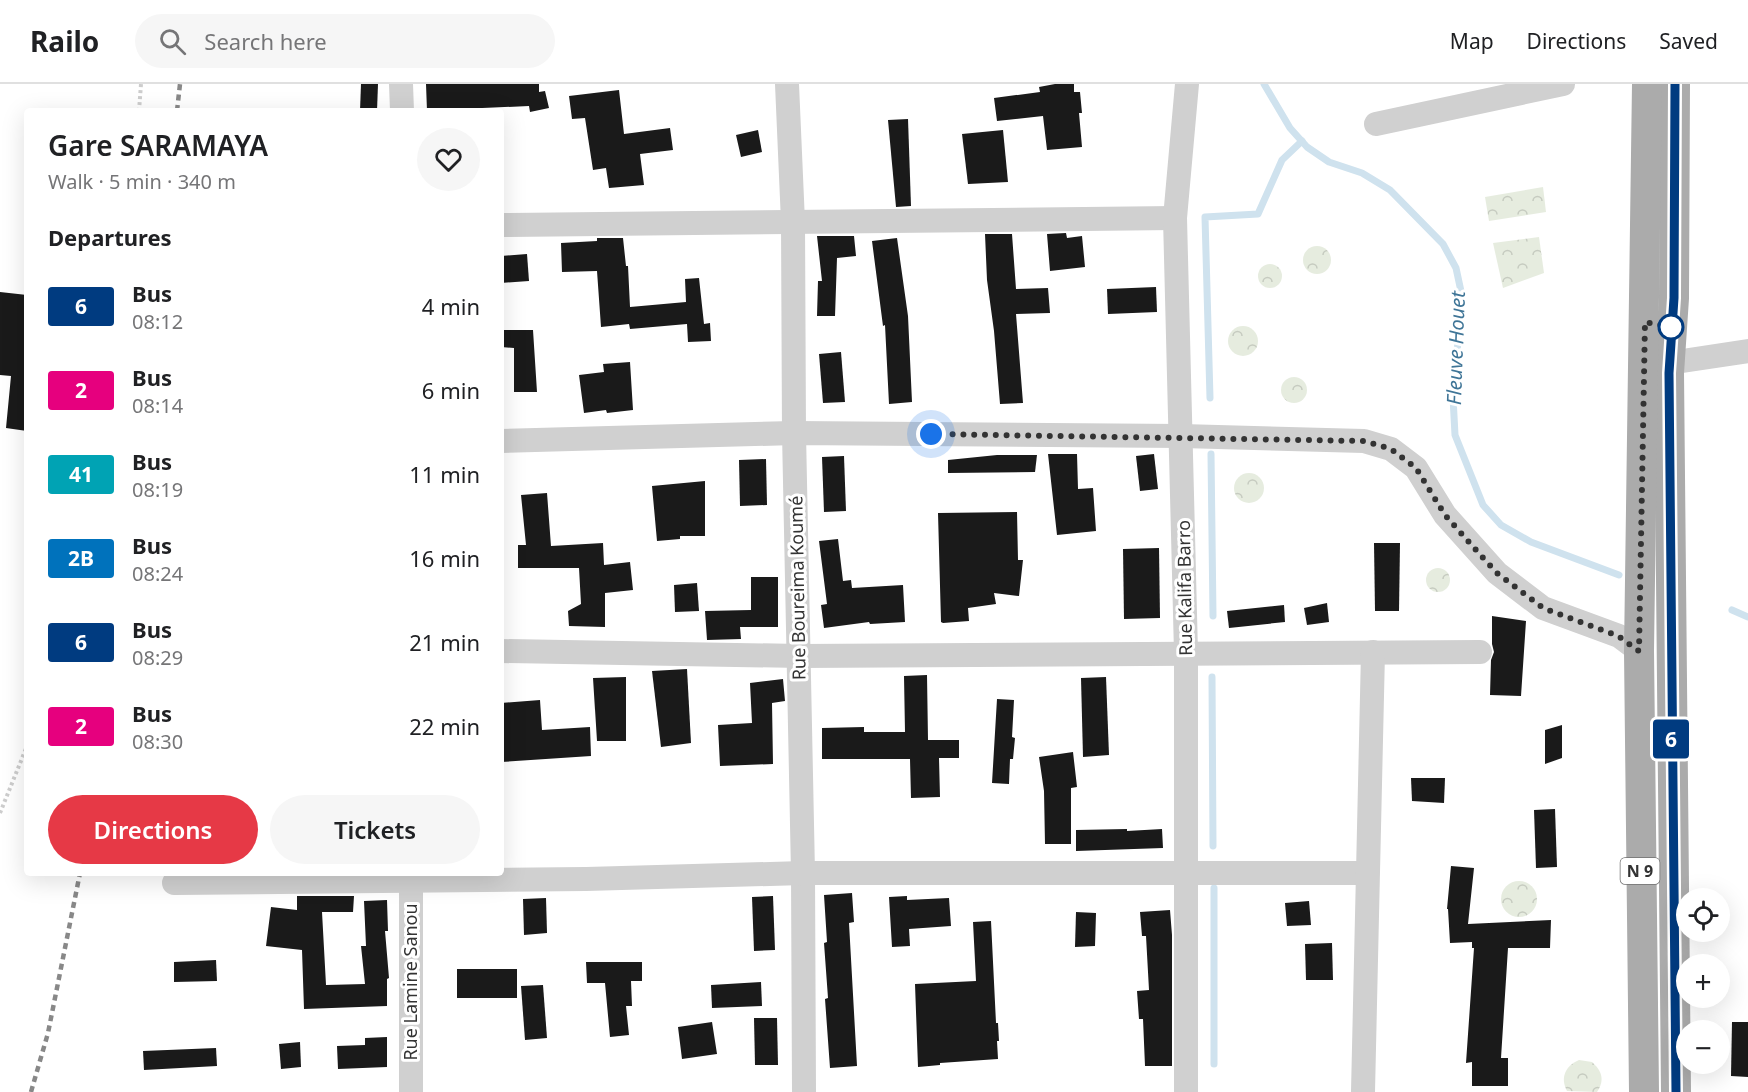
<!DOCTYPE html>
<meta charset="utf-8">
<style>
:root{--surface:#fff;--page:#f6f6f6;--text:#202124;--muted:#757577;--line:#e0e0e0;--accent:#e63946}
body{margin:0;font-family:"Noto Sans",sans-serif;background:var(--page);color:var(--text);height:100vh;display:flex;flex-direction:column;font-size:22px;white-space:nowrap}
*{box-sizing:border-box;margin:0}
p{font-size:20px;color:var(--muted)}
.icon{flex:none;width:33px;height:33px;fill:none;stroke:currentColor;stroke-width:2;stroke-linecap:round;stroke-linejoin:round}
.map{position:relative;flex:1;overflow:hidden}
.details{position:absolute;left:24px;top:24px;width:480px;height:768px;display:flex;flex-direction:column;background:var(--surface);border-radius:6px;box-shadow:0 6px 24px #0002}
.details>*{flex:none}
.badge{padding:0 12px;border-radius:4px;font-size:21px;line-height:39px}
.fabs{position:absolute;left:1676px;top:804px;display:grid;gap:12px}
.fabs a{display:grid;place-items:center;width:54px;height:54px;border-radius:50%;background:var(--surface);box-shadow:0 6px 24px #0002;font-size:30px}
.you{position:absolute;width:30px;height:30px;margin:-15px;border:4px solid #fff;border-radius:50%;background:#1a73e8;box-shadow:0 0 0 9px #1a73e833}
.map>.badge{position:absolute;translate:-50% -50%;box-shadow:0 0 0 3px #fff}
h2{padding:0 24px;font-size:22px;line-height:54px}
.round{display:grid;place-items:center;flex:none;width:63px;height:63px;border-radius:32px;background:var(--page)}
.head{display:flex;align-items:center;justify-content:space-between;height:102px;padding:0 24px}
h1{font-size:28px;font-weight:600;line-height:45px}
.cta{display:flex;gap:12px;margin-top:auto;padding:12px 24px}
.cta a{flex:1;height:69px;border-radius:36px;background:var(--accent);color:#fff;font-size:24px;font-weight:600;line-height:69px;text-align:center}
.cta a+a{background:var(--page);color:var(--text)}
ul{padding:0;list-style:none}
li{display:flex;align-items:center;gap:18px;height:84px;padding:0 24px}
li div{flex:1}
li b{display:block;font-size:22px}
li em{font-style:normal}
li .badge{min-width:66px;font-weight:700;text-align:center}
header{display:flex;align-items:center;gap:36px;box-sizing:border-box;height:84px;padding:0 30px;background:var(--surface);border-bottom:2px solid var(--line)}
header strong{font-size:28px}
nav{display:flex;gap:33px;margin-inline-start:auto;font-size:21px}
.search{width:420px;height:54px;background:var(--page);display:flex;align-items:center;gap:15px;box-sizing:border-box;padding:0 21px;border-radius:33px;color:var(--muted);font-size:22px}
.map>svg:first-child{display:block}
.forest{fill:url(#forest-crowns)}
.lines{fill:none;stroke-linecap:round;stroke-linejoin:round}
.stream{stroke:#cfe2ee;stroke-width:7}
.building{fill:#1a1a1a}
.path{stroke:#cdcdcd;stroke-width:4;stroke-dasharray:3 3;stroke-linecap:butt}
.minor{stroke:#d0d0d0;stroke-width:24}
.major{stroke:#ababab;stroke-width:30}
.rail{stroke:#888;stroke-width:4.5;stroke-dasharray:6 4.5;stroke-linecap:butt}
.line-casing{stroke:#fff;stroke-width:14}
.line{stroke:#003b80;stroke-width:9}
.walk{stroke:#333;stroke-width:6;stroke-dasharray:0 10.8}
.stop-dot{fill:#fff;stroke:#003b80;stroke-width:3}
.labels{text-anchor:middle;stroke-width:6;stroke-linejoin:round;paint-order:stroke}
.shield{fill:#fff;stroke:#707070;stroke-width:1.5}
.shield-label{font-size:16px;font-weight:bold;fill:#333}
.street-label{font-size:18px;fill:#333;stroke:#fff}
.water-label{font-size:20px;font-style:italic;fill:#3f7597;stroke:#fff}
</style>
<header>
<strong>Railo</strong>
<div class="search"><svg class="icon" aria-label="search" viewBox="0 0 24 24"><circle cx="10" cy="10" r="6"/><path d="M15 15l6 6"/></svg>Search here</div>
<nav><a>Map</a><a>Directions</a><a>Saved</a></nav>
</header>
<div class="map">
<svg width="1748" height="1008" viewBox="0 0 1748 1008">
<defs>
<pattern id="forest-crowns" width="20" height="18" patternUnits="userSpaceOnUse" patternTransform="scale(1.5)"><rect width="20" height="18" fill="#e6ecdf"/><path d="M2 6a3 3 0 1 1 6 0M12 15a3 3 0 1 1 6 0" fill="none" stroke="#c6cbc0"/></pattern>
</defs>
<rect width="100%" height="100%" fill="#fff"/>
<!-- forest -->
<g class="forest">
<path d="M 1543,103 L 1546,128 L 1489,137 L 1485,113 Z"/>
<path d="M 1539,153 L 1544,189 L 1503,204 L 1493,159 Z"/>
<circle cx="1317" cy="176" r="14"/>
<circle cx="1270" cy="192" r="12"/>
<circle cx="1243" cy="257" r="15"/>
<circle cx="1294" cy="306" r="13"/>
<circle cx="1249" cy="404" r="15"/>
<circle cx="1438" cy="496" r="12"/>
<circle cx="1519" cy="815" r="18"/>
<path d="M 1579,976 L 1592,978 C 1602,987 1605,996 1597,1008 L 1567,1007 C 1560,994 1565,982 1579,976 Z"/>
</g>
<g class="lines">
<!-- stream -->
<g class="stream">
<path d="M 1264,0 L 1290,44 L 1307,63 L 1329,78 L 1362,89 L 1390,106 L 1443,160 L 1456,184 L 1462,212 L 1453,313 L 1455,351 L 1483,421 L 1501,441 L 1531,458 L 1619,491"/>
<path d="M 1210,314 L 1205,133 L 1258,130 L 1282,76 L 1302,57"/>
<path d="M 1211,370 L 1213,532"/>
<path d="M 1732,526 L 1748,533"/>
<path d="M 1212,593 L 1213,762"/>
<path d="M 1214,980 L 1214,804"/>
</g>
</g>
<!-- building -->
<g class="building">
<path d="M 361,0 L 378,0 L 377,27 L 360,27 Z"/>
<path d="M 426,0 L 539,0 L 539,8 L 545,7 L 549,24 L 530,28 L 529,22 L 460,25 L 460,27 L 427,27 Z"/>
<path d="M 1055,0 L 1074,0 L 1074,8 L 1080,8 L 1082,29 L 1079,29 L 1082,63 L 1047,66 L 1043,32 L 997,37 L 994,14 L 1040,8 L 1039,3 Z"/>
<path d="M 619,6 L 624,50 L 670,44 L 673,66 L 640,70 L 644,101 L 609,104 L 606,84 L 593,86 L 585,34 L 572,35 L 569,12 Z"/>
<path d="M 908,35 L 911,122 L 896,123 L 888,36 Z"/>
<path d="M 758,46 L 762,68 L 741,73 L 736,51 Z"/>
<path d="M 1003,46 L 1008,98 L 968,100 L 962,50 Z"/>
<path d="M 1066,149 L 1067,154 L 1082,152 L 1085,183 L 1050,187 L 1047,150 Z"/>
<path d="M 985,150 L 1012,150 L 1016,205 L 1048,204 L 1050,229 L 1016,230 L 1023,319 L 1000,320 L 994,247 L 987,196 Z"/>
<path d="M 817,152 L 854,152 L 856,172 L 837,174 L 835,232 L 817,232 L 818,197 L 822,197 Z"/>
<path d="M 597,154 L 623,154 L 626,182 L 628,182 L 630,223 L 686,218 L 685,195 L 699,194 L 704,240 L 710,239 L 711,257 L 688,258 L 687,240 L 630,245 L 629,240 L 601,243 L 597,187 L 562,188 L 561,159 L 597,157 Z"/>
<path d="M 897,154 L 908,232 L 912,318 L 889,320 L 885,241 L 883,242 L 872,157 Z"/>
<path d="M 527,170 L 529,197 L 501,199 L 501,172 Z"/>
<path d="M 1156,203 L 1157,228 L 1108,230 L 1107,205 Z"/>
<path d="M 0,208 L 27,211 L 27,347 L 6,344 L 11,292 L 0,291 Z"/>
<path d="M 501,246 L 533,246 L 537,308 L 514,308 L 514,264 L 501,263 Z"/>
<path d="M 841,268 L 845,318 L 823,319 L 819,270 Z"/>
<path d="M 630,278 L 633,326 L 607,329 L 606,326 L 584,329 L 579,291 L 604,288 L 603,280 Z"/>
<path d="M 1048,370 L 1077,370 L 1078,405 L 1093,404 L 1096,447 L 1057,451 Z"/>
<path d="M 1154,370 L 1158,405 L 1140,407 L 1136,372 Z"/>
<path d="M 997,371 L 1037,371 L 1035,388 L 948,389 L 948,376 Z"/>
<path d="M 844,372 L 846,427 L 824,428 L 822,373 Z"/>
<path d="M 766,375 L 767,421 L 740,422 L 739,376 Z"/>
<path d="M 705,397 L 705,452 L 680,452 L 680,455 L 657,457 L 652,402 Z"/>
<path d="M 547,409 L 551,462 L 603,459 L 604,481 L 630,478 L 633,506 L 605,509 L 605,543 L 569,542 L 568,527 L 581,520 L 579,484 L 518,484 L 518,461 L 526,461 L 521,411 Z"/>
<path d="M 1017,428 L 1018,476 L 1023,476 L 1019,512 L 994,509 L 996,520 L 968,524 L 969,537 L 943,539 L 941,538 L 938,429 Z"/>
<path d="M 838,455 L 843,497 L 851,496 L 852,504 L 903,501 L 905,538 L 870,540 L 869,538 L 824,544 L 821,521 L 827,520 L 819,457 Z"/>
<path d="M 1374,459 L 1400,459 L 1399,527 L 1375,527 Z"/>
<path d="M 1159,464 L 1160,534 L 1124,535 L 1123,465 Z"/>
<path d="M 751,493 L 778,493 L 778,543 L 740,543 L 741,555 L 707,556 L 705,527 L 751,526 Z"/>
<path d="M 697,499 L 699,527 L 675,528 L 674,501 Z"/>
<path d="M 1327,519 L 1329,538 L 1307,541 L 1304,524 Z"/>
<path d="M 1284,521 L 1285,538 L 1229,544 L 1227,527 Z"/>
<path d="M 1492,532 L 1526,537 L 1521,612 L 1490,611 L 1491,576 L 1494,568 L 1492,560 Z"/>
<path d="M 687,585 L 691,659 L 661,663 L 652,587 Z"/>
<path d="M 927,591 L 928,656 L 959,656 L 959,674 L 939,674 L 940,713 L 911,714 L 910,675 L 822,675 L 822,644 L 864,643 L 864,648 L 905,648 L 904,592 Z"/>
<path d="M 626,593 L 626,657 L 597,657 L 593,594 Z"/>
<path d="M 1106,593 L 1109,671 L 1083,673 L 1081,594 Z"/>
<path d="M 783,595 L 785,617 L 772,619 L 773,680 L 720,682 L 718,641 L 752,639 L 750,599 Z"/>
<path d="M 997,615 L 1014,616 L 1012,653 L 1015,654 L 1013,675 L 1010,675 L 1009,700 L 992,699 Z"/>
<path d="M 540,616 L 542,646 L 590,643 L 591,672 L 501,678 L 501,619 Z"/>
<path d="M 1562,641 L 1562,674 L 1545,680 L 1545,646 Z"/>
<path d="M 1073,668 L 1077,703 L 1071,704 L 1071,760 L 1045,760 L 1044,707 L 1039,673 Z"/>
<path d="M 1411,694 L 1445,694 L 1444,719 L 1412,717 Z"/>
<path d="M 1555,725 L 1557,783 L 1536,784 L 1534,726 Z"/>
<path d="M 1127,745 L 1127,747 L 1162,745 L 1163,764 L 1076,767 L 1076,746 Z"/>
<path d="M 1451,782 L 1474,784 L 1468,840 L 1551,836 L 1550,864 L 1508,864 L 1501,974 L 1508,974 L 1508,1002 L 1472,1002 L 1472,978 L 1466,979 L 1474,864 L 1472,864 L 1472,858 L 1450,859 L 1448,825 L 1447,825 Z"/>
<path d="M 852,809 L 854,838 L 849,839 L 857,982 L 830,984 L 825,915 L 828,914 L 824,859 L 827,858 L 824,811 Z"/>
<path d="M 297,812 L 354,812 L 353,828 L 322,828 L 326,901 L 365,900 L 361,862 L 366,862 L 364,817 L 387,816 L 388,847 L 385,847 L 389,894 L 387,895 L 387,922 L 304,925 L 302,866 L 266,862 L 271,823 L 297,826 Z"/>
<path d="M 773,812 L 775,866 L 754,867 L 752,813 Z"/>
<path d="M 907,812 L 907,816 L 949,814 L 951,842 L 909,845 L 910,862 L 892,863 L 889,813 Z"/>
<path d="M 546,814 L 547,849 L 524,851 L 523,815 Z"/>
<path d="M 1309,817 L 1311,841 L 1287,842 L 1285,819 Z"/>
<path d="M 1170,826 L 1172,851 L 1172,982 L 1145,982 L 1143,935 L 1139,935 L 1137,907 L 1149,906 L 1146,852 L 1142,852 L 1140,828 Z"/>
<path d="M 1076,828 L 1096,829 L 1095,862 L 1075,863 Z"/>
<path d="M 991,837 L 996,939 L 998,939 L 999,957 L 997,957 L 998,975 L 940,979 L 940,981 L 918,983 L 915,900 L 976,897 L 973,838 Z"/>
<path d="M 1332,859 L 1333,896 L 1306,896 L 1305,860 Z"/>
<path d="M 216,876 L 217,897 L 174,898 L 174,878 Z"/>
<path d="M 586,878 L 642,878 L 642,897 L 631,897 L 632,922 L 626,922 L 629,951 L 610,953 L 605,899 L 587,899 Z"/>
<rect x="457" y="885" width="60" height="29"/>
<path d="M 761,898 L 762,922 L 712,924 L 711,901 Z"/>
<path d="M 543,901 L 547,954 L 525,956 L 521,902 Z"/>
<path d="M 754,934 L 777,934 L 778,981 L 755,981 Z"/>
<path d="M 712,938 L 717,970 L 682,975 L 678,943 Z"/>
<path d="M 1732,938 L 1748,938 L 1748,993 L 1731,992 Z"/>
<path d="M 387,953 L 387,983 L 338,985 L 337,962 L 365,961 L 365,954 Z"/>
<path d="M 300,958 L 301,983 L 281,985 L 279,960 Z"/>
<path d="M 216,964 L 217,982 L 144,986 L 143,967 Z"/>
</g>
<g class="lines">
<!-- path -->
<g class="path">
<path d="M 139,27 L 141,0"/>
<path d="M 0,729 L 27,662"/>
</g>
<!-- minor -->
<g class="minor">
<path d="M 401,0 L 402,27"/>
<path d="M 787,0 L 793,138 L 794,349 L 803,789 L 804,1008"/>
<path d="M 1376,40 L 1563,0"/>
<path d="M 501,141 L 1175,134"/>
<path d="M 1669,279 L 1748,267"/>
<path d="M 501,357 L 794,349 L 1182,352 L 1364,357 L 1391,365 L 1416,384 L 1445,431 L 1497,489 L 1543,524 L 1619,552 L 1639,567"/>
<path d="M 501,567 L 800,572 L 1480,568"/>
<path d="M 174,799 L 586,795 L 803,789 L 1367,789"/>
<path d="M 411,1008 L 411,789"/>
<path d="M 1186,1008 L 1186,569 L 1175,134 L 1187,0"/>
<path d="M 1363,1008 L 1373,568"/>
</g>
<!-- major -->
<g class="major">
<path d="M 1675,0 L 1674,214 L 1669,289 L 1676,1008"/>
<path d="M 1644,1008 L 1639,567 L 1647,0"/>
</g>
<!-- rail -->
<g class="rail">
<path d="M 177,27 L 180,0"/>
<path d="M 31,1008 L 48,949 L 80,789"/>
</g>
</g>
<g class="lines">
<!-- line casing -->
<g class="line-casing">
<path id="line" d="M 1675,0 L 1674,214 L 1669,289 L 1676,1008"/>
</g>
<!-- line -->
<use href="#line" class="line"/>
<!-- walk -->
<path class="walk" d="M 931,350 L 1364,357 L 1391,365 L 1416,384 L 1445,431 L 1484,475 L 1497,489 L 1543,524 L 1618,552 L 1639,567 L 1645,238 L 1671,243"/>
</g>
<!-- markers -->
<circle class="stop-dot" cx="1671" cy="243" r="12"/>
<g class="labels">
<!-- shield labels -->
<rect class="shield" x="1620.5" y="774" width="39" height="26" rx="4.5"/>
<g class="shield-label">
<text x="1640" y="793">N 9</text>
</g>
<!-- street labels -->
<g class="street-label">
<text transform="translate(798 504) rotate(-91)" y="6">Rue Boureima Koumé</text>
<text transform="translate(1185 504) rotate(-91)" y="6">Rue Kalifa Barro</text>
<text transform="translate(411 898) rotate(-90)" y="6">Rue Lamine Sanou</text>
</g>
<!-- water labels -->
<g class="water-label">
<text transform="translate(1456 264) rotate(-88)" y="7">Fleuve Houet</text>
</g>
</g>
</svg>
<div class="fabs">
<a><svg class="icon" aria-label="locate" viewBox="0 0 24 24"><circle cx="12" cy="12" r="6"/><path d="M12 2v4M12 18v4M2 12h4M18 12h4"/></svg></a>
<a>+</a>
<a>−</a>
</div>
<div class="you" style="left:931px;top:350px"></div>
<b class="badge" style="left:1671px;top:655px;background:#003b80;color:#fff">6</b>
<section class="details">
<div class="head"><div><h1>Gare SARAMAYA</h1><p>Walk · 5 min · 340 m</p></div><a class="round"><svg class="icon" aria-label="heart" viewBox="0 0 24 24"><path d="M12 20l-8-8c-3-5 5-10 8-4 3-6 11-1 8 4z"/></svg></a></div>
<h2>Departures</h2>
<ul>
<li><span class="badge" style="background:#003b80;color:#fff">6</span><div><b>Bus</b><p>08:12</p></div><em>4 min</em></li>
<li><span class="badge" style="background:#e6007e;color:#fff">2</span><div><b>Bus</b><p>08:14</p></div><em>6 min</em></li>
<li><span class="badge" style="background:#00a3b4;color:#fff">41</span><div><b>Bus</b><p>08:19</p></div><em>11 min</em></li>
<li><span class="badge" style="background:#0072bc;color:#fff">2B</span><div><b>Bus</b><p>08:24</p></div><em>16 min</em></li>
<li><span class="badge" style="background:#003b80;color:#fff">6</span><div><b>Bus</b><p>08:29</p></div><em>21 min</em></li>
<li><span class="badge" style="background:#e6007e;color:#fff">2</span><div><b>Bus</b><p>08:30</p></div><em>22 min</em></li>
</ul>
<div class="cta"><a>Directions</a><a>Tickets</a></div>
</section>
</div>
